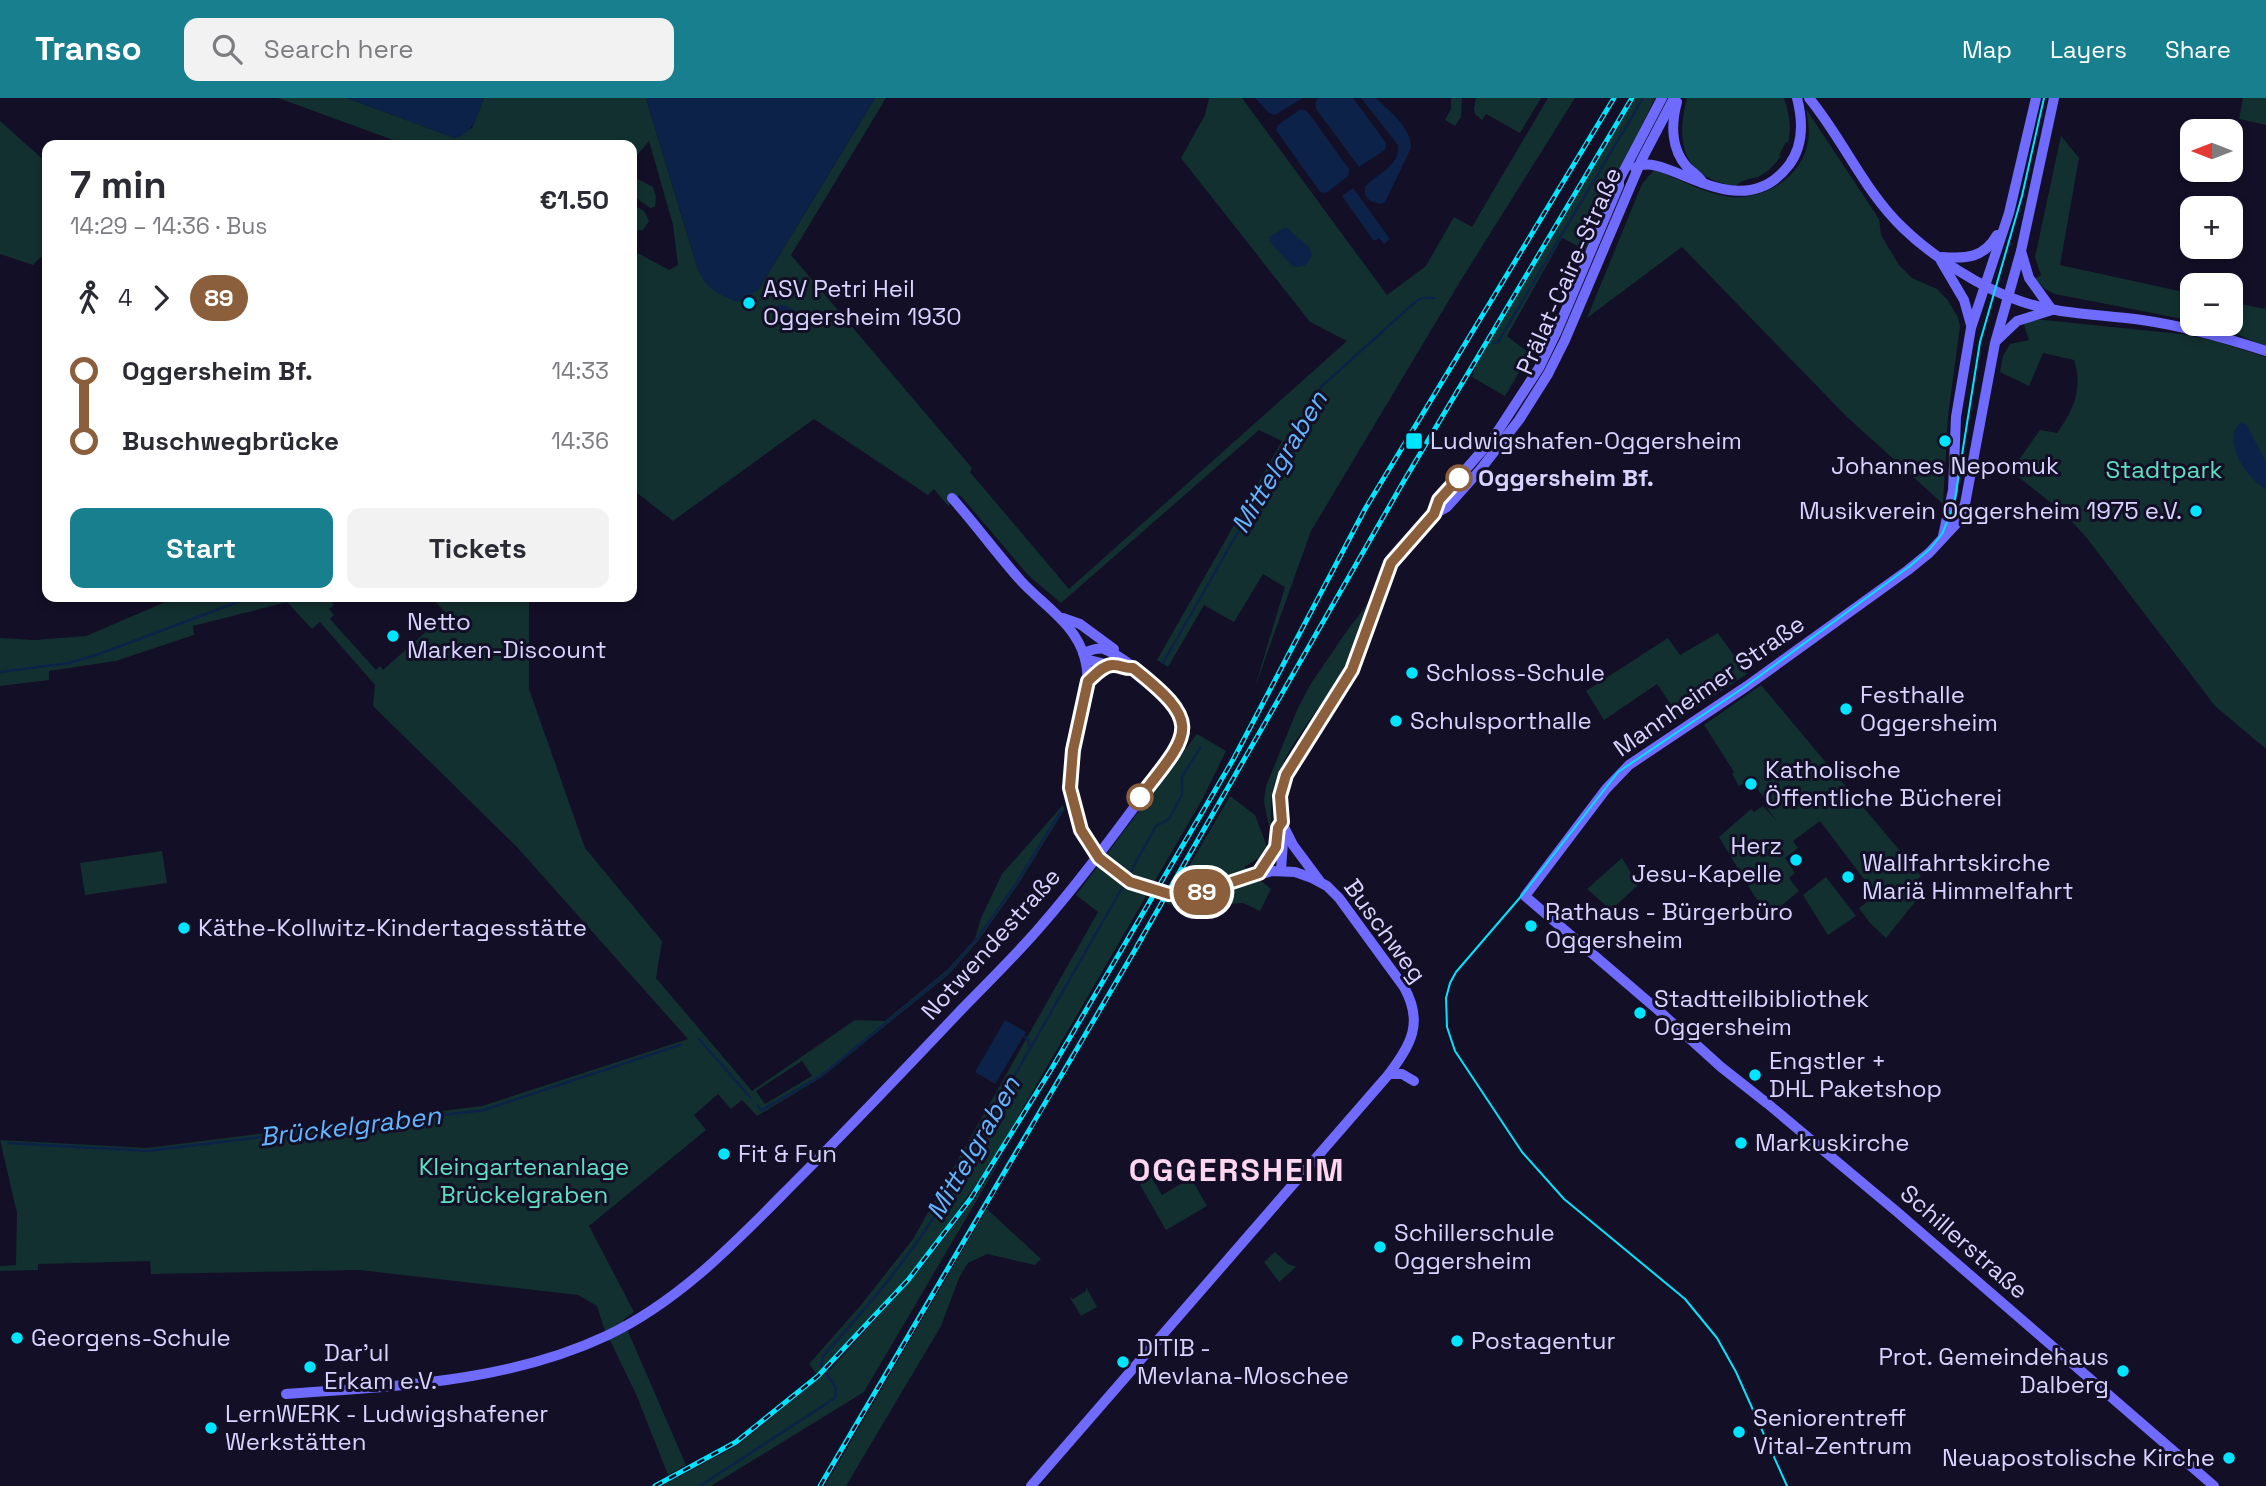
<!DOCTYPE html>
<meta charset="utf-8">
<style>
:root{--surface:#fff;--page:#f2f2f3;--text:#2b2b33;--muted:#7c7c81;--accent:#187f8f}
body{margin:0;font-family:"Space Grotesk",sans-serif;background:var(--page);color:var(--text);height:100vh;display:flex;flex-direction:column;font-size:26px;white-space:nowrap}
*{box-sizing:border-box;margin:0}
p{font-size:23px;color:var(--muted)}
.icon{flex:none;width:38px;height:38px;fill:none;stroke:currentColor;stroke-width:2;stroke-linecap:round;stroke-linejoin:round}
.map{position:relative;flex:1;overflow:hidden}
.drawer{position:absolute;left:42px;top:42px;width:595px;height:462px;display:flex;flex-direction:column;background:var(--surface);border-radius:14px;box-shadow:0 4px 10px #0003}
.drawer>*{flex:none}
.badge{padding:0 14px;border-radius:23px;font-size:24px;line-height:46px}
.needle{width:46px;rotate:270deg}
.fabs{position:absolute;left:2180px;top:21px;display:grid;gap:14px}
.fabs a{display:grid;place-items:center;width:63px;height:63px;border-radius:14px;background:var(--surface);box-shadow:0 4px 10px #0003;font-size:35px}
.map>.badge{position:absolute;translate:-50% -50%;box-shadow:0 0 0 4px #fff}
.legs{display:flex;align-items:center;gap:10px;height:77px;padding:0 28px;font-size:23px}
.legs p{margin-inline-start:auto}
.summary{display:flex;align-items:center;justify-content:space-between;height:119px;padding:0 28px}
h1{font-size:38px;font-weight:600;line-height:52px}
.button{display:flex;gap:14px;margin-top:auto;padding:14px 28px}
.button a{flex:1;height:80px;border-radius:14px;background:var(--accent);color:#fff;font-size:28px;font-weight:600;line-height:80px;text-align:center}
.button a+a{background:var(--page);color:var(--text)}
ul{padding:0 28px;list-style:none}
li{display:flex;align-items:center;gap:24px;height:70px;font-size:26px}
li i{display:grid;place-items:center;width:10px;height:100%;margin:0 9px;background:currentColor}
li i::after{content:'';width:18px;height:18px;margin:-9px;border:5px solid;border-radius:50%;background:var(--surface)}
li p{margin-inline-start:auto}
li:first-child i{background:linear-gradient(#0000 50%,currentColor 0)}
li:last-child i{background:linear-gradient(currentColor 50%,#0000 0)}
header{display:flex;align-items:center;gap:42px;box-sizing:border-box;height:98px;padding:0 35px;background:var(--accent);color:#fff}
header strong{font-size:33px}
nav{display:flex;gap:38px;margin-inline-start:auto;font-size:24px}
.search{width:490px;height:63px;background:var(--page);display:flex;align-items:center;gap:18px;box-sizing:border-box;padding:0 24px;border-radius:14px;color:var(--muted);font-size:26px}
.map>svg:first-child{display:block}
.green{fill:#12302f;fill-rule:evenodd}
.water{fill:#0c2248}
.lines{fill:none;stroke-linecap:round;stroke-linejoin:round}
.stream{stroke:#0c2248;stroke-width:2.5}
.secondary{stroke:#6f6bff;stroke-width:10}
.tram{stroke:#00e5ff;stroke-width:2}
.rail-casing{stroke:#00e5ff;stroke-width:5}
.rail{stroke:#130f26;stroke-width:2.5;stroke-dasharray:8;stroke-linecap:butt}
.secondary-bridge{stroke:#6f6bff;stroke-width:10}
.line-1-casing{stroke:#fff;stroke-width:16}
.line-1{stroke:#8b5e3c;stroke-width:10}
.poi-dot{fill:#00e5ff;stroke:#130f26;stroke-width:2.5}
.stop-1-dot{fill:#fff;stroke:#8b5e3c;stroke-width:3.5}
.labels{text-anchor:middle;stroke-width:6;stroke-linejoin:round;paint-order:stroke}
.street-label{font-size:24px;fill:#d9d4ff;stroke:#130f26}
.poi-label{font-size:24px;fill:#d9d4ff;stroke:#130f26;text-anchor:start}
.park-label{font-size:24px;fill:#5fe0c0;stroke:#130f26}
.stop-label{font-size:24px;font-weight:bold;fill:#d9d4ff;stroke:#130f26;text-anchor:start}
.water-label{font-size:26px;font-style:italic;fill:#62b6ff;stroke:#130f26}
.district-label{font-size:32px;font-weight:bold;letter-spacing:2px;fill:#ffd6f0;stroke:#130f26}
</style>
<header>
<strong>Transo</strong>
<div class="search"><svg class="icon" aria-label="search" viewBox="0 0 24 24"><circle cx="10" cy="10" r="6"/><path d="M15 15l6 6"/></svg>Search here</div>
<nav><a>Map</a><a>Layers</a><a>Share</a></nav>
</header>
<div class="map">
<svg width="2266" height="1388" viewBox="0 0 2266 1388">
<rect width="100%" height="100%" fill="#130f26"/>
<!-- green -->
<g class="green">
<path d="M 278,0 L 347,0 L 455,40 L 472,30 L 484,0 L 646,0 L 698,172 L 758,192 L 875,0 L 886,0 L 791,157 L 972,370 L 970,374 L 1069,491 L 1347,243 L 1310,224 L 1181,60 L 1205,17 L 1209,0 L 1242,0 L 1387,197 L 1426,168 L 1454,119 L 1472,129 L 1548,0 L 1575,0 L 1461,182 L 1311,433 L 1254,592 L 1285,489 L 1263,476 L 1234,524 L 1204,507 L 1168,569 L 1157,562 L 1282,343 L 1259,332 L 1061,505 L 1029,478 L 960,397 L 948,408 L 934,391 L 928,397 L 814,321 L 673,423 L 632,391 L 632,152 L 669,172 L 678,167 L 673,127 L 649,43 L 632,63 L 632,47 L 407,47 Z"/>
<path d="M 1451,0 L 1462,0 L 1461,19 L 1455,28 L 1445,22 L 1451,11 Z"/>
<path d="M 1476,0 L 1541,0 L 1520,35 L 1486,16 L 1482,22 L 1475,16 L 1474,11 Z"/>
<path d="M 1635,0 L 1655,0 L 1615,83 L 1586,152 L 1562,140 L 1507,238 L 1530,256 L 1505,298 L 1472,279 L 1477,265 Z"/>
<path d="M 1687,0 L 1784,0 C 1789,16 1792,28 1788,45 L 1786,44 L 1779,57 L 1781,58 C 1775,66 1768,75 1758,79 C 1748,82 1744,80 1736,88 C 1683,80 1675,46 1687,0 Z"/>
<path d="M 2243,0 L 2266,0 L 2266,27 L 2239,21 Z"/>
<path d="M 1806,11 L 1879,121 L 1881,137 L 1899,167 L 1912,180 L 1937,191 L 1947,201 L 1958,219 L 1960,228 L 1948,318 L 1943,406 L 1847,319 L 1682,149 L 1587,220 L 1642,86 L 1654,72 C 1679,80 1704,96 1731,99 C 1765,102 1803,78 1808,43 C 1810,32 1808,22 1806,11 Z"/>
<path d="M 0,23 L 47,65 L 47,153 L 33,167 L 0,156 Z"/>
<path d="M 2061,38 L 2079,60 L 2060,167 L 2193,196 L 2193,223 L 2055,196 L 2045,191 L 2035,181 L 2041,177 L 2035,159 Z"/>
<path d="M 632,78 L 653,89 L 656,99 L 655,109 L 650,110 L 632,97 Z"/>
<path d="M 632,106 L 644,113 L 649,123 L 643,132 L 632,133 Z"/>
<path d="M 2231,204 L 2265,211 L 2266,207 L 2266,249 L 2228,232 L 2203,226 L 2231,226 Z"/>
<path d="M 2034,221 L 2181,236 L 2215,243 L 2266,259 L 2266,651 L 2215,608 L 2086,439 L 2064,415 L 2011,373 L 2040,332 L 2057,335 C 2074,311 2083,291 2074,262 L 2043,255 L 2029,288 L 2000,274 L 2003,258 L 2010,246 L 2029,242 L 2024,227 L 2025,223 Z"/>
<path d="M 177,499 L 335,499 L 331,503 L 334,507 L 329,511 L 334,517 L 330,521 L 376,572 L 380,568 L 383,572 L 446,516 L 432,499 L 529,499 L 529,591 L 585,750 L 662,843 L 656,880 L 752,993 L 855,922 L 885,923 L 947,872 L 975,841 L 981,820 L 1002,776 L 1063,707 L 1064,712 L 1019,785 L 978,843 L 949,876 L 822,979 L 757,1018 L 742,1002 L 731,1011 L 718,996 L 694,1017 L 706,1032 L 589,1128 L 634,1214 L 623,1222 L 686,1367 L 668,1377 L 636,1296 L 604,1230 L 597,1208 L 578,1197 L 359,1172 L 151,1176 L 150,1163 L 38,1166 L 38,1172 L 0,1173 L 0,1168 L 16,1167 L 17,1115 L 0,1042 L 147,1050 L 482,1008 L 688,941 L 516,748 L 373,608 L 375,587 L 320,524 L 312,531 L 287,504 L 193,528 L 194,537 L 116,563 L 49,573 L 49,582 L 0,588 L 0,540 L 36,542 L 86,538 ZM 802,963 L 812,978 L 765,1006 L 756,993 Z"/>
<path d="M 1369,504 C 1362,530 1352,556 1339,579 C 1317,616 1284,650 1273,691 C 1270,703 1271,716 1271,729 L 1269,728 L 1264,704 L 1266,688 L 1297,612 L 1310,587 L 1346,534 Z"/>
<path d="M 1718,535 L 1747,576 L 1680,620 L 1657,586 L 1604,622 L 1586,593 L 1668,540 L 1680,557 Z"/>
<path d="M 1761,587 L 1921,778 L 1913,786 L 1915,804 L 1886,840 L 1870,825 L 1859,810 L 1876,797 L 1820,723 L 1793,743 L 1798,750 L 1785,760 L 1795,775 L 1789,780 L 1799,793 L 1770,817 L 1755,799 L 1719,739 L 1751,711 L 1754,714 L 1763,708 L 1777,723 L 1764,706 L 1767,704 L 1750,681 L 1739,688 L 1732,676 L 1734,674 L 1704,627 Z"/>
<path d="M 1197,636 L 1226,653 L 1203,700 L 998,1053 C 946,1133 887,1210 817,1276 L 809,1266 L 861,1207 L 913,1141 L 1098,814 L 1076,797 Z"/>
<path d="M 1230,698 L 1255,717 L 1269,754 L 1244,769 L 1271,791 L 1260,813 L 1243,805 L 1183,809 L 1167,806 Z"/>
<path d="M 162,753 L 167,785 L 85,797 L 80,765 Z"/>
<path d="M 1622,760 L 1638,787 L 1611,812 L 1587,791 Z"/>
<path d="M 1826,779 L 1856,818 L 1828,837 L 1803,797 Z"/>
<path d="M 1004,1056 L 864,1294 L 711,1388 L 662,1388 L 738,1347 L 831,1271 L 920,1172 L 973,1103 Z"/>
<path d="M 1144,1067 L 1162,1097 L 1191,1080 L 1207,1108 L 1166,1132 L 1135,1078 Z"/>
<path d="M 987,1111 L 1041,1161 L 1035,1167 L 987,1156 L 968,1165 L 959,1180 L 941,1228 L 846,1388 L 825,1388 Z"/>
<path d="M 1275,1154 L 1288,1166 L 1296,1169 L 1279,1184 L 1264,1164 Z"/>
<path d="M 1086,1189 L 1097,1209 L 1081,1218 L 1069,1198 L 1073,1201 L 1086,1193 Z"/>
</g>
<!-- water -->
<g class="water">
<path d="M 347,0 L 484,0 C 477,17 474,35 455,40 Z"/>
<path d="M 646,0 L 875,0 L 758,192 L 738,204 C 719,197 706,191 698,172 Z"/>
<path d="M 1255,0 L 1303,0 L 1275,17 L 1269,15 Z"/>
<path d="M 1318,0 L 1353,0 L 1386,45 L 1385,52 L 1359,69 L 1316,11 L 1315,5 Z"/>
<path d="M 1361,0 L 1376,0 C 1390,14 1411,29 1411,50 L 1385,104 L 1381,106 L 1370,103 L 1365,97 L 1365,89 C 1376,76 1401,68 1398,47 Z"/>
<path d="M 1299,12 L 1305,12 L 1310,17 L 1349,71 L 1348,78 L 1326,95 L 1320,94 L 1276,32 L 1278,27 Z"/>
<path d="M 1353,90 L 1390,141 L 1384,146 L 1379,140 L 1374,143 L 1342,98 Z"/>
<path d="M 1284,130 L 1287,130 L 1309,149 L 1312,157 C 1308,166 1302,172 1292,168 L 1269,143 L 1269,139 Z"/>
<path d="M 778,207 C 790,207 802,216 806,227 L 802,234 L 777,224 L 773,216 Z"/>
<path d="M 2240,325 L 2246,326 L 2266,364 L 2266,391 C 2248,383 2221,342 2240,325 Z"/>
<path d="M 1005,922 L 1026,934 L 995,986 L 975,974 Z"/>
</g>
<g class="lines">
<!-- stream -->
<g class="stream">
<path d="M 1493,245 L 1498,244 L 1643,0"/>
<path d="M 1163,565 L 1321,289 L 1414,205 L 1422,200 L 1434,200"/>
<path d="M 0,574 L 69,565 L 102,555 L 251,499"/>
<path d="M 1129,777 L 1156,728 L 1169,721 L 1182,697 L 1182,679 L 1200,650"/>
<path d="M 1023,938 L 1027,940 L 1030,949"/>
<path d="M 699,941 L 750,999"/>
<path d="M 758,1008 L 762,1012 L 821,978 L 948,874 L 976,842 L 1016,786 L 1061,713"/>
<path d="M 9,1045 L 148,1053 L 484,1012 L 680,947"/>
<path d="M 700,1388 L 835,1300 L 836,1290 L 821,1267 L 823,1258 C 863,1214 900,1171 932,1122 L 1126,783"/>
</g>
<!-- secondary -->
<g class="secondary">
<path d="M 1809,0 C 1843,41 1864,93 1903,130 C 1933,159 1981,190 2020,203 C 2059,217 2101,216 2142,222 C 2184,228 2226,240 2266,253"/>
<path d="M 2054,0 L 2021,153 L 1995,245 L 1965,406 L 1956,426 L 1929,455 L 1908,472 L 1747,588 L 1629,667 L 1606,691 L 1525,798 L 1658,912 L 1721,969 L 1768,1006 L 1896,1113 L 2214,1388"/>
<path d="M 1677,4 C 1671,26 1671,51 1687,69 C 1693,75 1699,78 1703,85"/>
<path d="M 1635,70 C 1663,49 1739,133 1789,67 C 1804,47 1803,23 1797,0"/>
<path d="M 2021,153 L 2029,180 L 2052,212"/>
<path d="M 1942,159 C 1966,161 1984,160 1997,137"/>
<path d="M 1941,163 L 1964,202 L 1971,227"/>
<path d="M 1997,242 L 2017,223 L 2052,212"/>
<path d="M 952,400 C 976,427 997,456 1021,483 C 1044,508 1076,526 1085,561 C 1093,591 1080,623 1073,652"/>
<path d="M 1434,416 L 1447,409 L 1480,372 L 1519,322 L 1548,276 L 1565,242 L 1642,61 L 1674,0"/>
<path d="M 1943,438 L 1953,392 L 1956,319 L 1971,230 L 2009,115 L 2036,0"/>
<path d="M 1063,520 L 1080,526 L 1114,551"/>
<path d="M 1085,561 L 1126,571"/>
<path d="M 1284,729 L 1293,747 L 1319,782"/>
<path d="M 1281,772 L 1283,744 L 1280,707 L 1282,688 L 1292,666 L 1352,572 L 1391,465 L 1434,416 L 1439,402 L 1494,339 L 1539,270 L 1557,233 L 1619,87 L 1619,82 L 1662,0"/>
<path d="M 1259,775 L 1272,758 L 1277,737"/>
<path d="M 1389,976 L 1402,976 L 1414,983"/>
<path d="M 286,1296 C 394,1288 506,1285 606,1238 C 683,1202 742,1137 801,1078 C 855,1024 908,968 961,912 C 987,885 1015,858 1040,829 C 1088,774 1130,714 1174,656 C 1180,644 1185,633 1181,619 C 1175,600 1123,558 1104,551 C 1097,549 1090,553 1083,555"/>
<path d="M 1031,1388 L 1389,976 C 1411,946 1424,925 1404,889 L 1339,800 L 1327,788 L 1312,780 L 1295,774 L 1272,773 L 1202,794"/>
</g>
<!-- tram -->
<path class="tram" d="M 1787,1388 L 1736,1274 L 1717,1240 L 1685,1201 L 1564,1101 L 1522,1054 L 1455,953 L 1447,929 L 1446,900 L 1450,885 L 1456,874 L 1523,796 L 1618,674 L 1743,590 L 1910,468 L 1930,451 L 1942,436 L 1954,407 L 1980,244 L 2022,98 L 2044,0"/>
<!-- rail casing -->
<g class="rail-casing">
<g id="rail">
<path d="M 655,1388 L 736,1344 L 818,1278 L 908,1182 L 971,1100 L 1052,970 L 1234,660 L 1365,411 L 1614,0"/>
<path d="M 820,1388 C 928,1206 1035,1023 1142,840 L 1137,848 L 1405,381 L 1632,0"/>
</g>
</g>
<!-- rail -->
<use href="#rail" class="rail"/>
<!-- secondary-bridge -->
<path class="secondary-bridge" d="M 1073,652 C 1072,664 1069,677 1070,690 C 1074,755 1136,807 1202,794"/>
</g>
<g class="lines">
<!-- line-1 casing -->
<g class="line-1-casing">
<path id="line-1" d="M 1140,699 C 1191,634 1204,626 1133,570 C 1125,571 1121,567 1114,567 C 1104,566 1095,577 1088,583 L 1073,652 L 1070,690 L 1081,732 L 1099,760 L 1130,784 L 1169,796 L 1202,794 L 1259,775 L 1276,749 L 1278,730 L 1282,724 L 1280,698 L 1286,677 L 1352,572 L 1391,465 L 1434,416 L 1439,402 L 1459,380"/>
</g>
<!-- line-1 -->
<use href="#line-1" class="line-1"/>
</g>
<!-- markers -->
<g class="poi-dot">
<circle cx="749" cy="205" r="7"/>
<rect x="1405" y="334" width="18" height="18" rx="3.5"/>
<circle cx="1945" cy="343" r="7"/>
<circle cx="2196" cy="413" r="7"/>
<circle cx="393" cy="538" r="7"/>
<circle cx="1412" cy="575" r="7"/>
<circle cx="1846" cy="611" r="7"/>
<circle cx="1396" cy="623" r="7"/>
<circle cx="1751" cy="686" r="7"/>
<circle cx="1796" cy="762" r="7"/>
<circle cx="1848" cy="779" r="7"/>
<circle cx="1531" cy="828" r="7"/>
<circle cx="184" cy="830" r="7"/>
<circle cx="1640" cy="915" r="7"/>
<circle cx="1755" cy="977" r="7"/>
<circle cx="1741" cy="1045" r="7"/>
<circle cx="724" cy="1056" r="7"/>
<circle cx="1380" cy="1149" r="7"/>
<circle cx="17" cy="1240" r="7"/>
<circle cx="1457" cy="1243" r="7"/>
<circle cx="1123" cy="1264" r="7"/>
<circle cx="310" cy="1269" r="7"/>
<circle cx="2123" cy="1273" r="7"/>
<circle cx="211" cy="1330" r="7"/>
<circle cx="1739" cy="1334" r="7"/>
<circle cx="2229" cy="1360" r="7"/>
</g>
<g class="stop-1-dot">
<circle cx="1459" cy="380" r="12"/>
<circle cx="1140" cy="699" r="12"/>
</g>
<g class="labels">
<!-- street labels -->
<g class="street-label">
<text transform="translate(1569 173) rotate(-66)" y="8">Prälat-Caire-Straße</text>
<text transform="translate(1709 588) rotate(-35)" y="8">Mannheimer Straße</text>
<text transform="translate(1385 833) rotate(54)" y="8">Buschweg</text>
<text transform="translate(991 846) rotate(-48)" y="8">Notwendestraße</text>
<text transform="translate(1964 1144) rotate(41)" y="8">Schillerstraße</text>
</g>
<!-- poi labels -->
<g class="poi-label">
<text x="763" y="199">ASV Petri Heil<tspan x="763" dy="28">Oggersheim 1930</tspan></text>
<text x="1430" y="351">Ludwigshafen-Oggersheim</text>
<text x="1945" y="376" text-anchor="middle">Johannes Nepomuk</text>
<text x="2182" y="421" text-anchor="end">Musikverein Oggersheim 1975 e.V.</text>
<text x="407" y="532">Netto<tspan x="407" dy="28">Marken-Discount</tspan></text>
<text x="1426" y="583">Schloss-Schule</text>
<text x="1860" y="605">Festhalle<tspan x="1860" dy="28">Oggersheim</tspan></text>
<text x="1410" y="631">Schulsporthalle</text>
<text x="1765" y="680">Katholische<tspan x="1765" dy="28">Öffentliche Bücherei</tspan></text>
<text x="1782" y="756" text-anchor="end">Herz<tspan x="1782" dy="28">Jesu-Kapelle</tspan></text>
<text x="1862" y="773">Wallfahrtskirche<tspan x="1862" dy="28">Mariä Himmelfahrt</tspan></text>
<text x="1545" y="822">Rathaus - Bürgerbüro<tspan x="1545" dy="28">Oggersheim</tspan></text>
<text x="198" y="838">Käthe-Kollwitz-Kindertagesstätte</text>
<text x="1654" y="909">Stadtteilbibliothek<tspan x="1654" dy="28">Oggersheim</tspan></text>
<text x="1769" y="971">Engstler +<tspan x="1769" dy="28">DHL Paketshop</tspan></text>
<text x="1755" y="1053">Markuskirche</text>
<text x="738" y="1064">Fit &amp; Fun</text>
<text x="1394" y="1143">Schillerschule<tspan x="1394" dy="28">Oggersheim</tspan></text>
<text x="31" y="1248">Georgens-Schule</text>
<text x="1471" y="1251">Postagentur</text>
<text x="1137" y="1258">DITIB -<tspan x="1137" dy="28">Mevlana-Moschee</tspan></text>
<text x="324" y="1263">Dar'ul<tspan x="324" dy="28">Erkam e.V.</tspan></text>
<text x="2109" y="1267" text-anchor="end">Prot. Gemeindehaus<tspan x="2109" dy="28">Dalberg</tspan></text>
<text x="225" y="1324">LernWERK - Ludwigshafener<tspan x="225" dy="28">Werkstätten</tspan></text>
<text x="1753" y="1328">Seniorentreff<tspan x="1753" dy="28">Vital-Zentrum</tspan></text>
<text x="2215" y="1368" text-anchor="end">Neuapostolische Kirche</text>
</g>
<!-- park labels -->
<g class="park-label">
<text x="2164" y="380">Stadtpark</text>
<text x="524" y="1077">Kleingartenanlage<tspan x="524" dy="28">Brückelgraben</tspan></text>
</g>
<!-- stop labels -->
<g class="stop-label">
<text x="1478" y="388">Oggersheim Bf.</text>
</g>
<!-- water labels -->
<g class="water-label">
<text transform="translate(1279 364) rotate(-59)" y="9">Mittelgraben</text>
<text transform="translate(350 1028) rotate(-7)" y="9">Brückelgraben</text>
<text transform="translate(973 1050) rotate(-60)" y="9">Mittelgraben</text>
</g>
<!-- district labels -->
<g class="district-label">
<text x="1237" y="1083">OGGERSHEIM</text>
</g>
</g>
</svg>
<div class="fabs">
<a><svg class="needle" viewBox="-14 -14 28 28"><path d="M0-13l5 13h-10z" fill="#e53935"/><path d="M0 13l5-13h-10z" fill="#7c7c81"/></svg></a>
<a>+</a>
<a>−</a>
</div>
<b class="badge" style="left:1202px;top:794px;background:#8b5e3c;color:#fff">89</b>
<section class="drawer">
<div class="summary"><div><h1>7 min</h1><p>14:29 – 14:36 · Bus</p></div><b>€1.50</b></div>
<div class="legs"><svg class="icon" aria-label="walk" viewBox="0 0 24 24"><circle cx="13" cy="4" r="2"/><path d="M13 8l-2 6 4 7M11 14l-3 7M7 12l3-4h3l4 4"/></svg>4<svg class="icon" aria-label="forward" viewBox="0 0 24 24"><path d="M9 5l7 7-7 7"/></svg><b class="badge" style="background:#8b5e3c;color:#fff">89</b></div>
<ul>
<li><i style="color:#8b5e3c"></i><b>Oggersheim Bf.</b><p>14:33</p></li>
<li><i style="color:#8b5e3c"></i><b>Buschwegbrücke</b><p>14:36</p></li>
</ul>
<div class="button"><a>Start</a><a>Tickets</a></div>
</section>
</div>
